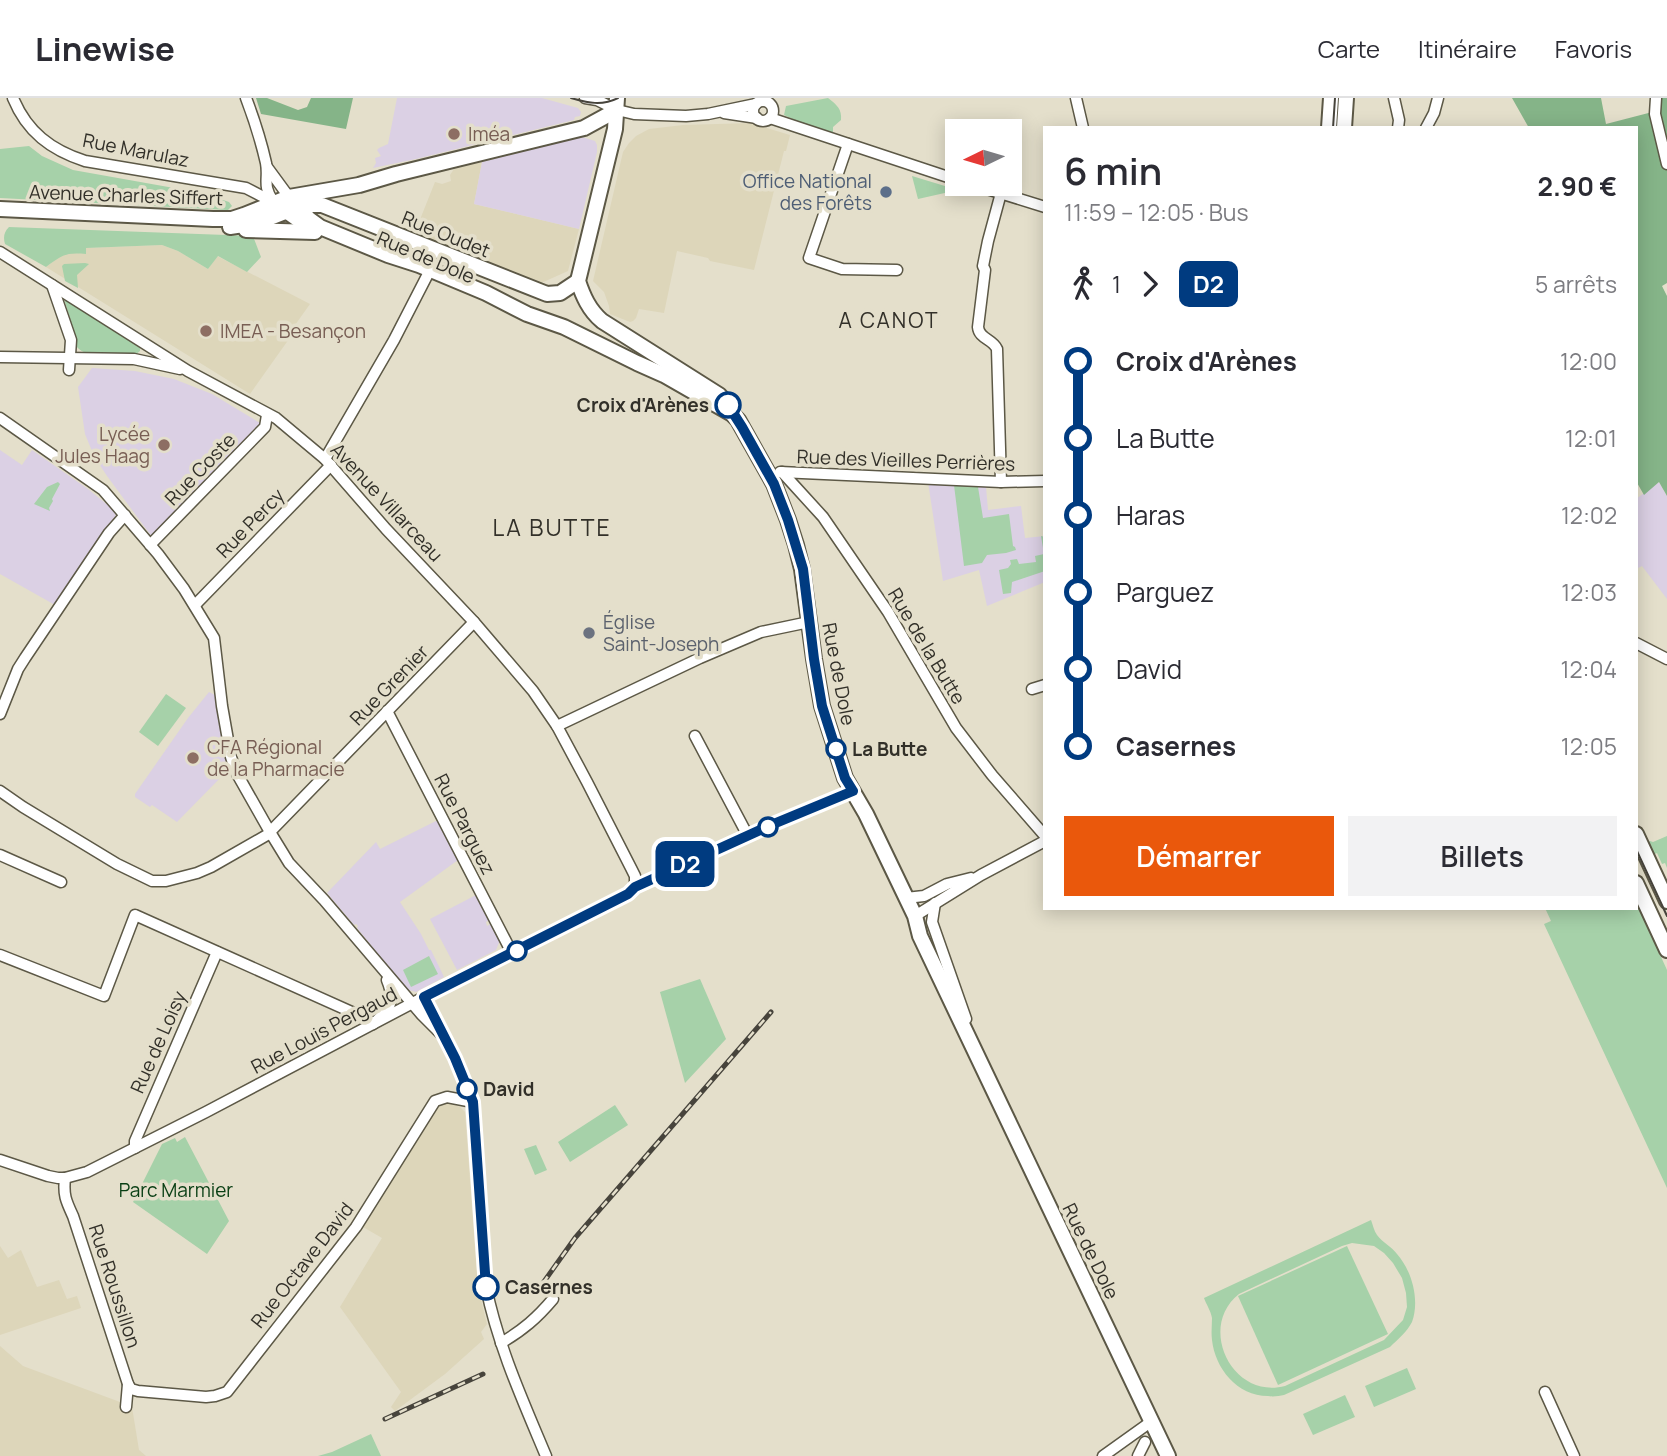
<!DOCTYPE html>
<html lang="fr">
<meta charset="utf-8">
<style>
:root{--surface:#fff;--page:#f2f2f3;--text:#2b2b33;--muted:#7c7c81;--line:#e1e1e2;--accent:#ea580c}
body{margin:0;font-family:Manrope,sans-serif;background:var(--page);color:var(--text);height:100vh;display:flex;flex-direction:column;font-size:26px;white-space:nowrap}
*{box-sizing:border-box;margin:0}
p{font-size:23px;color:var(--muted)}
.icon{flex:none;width:38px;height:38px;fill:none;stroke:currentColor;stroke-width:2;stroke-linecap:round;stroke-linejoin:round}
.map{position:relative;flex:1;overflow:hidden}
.drawer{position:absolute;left:1043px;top:28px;width:595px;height:784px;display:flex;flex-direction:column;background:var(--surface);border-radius:0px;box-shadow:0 4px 18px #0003}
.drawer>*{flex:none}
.badge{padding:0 14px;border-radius:10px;font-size:24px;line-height:46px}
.needle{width:46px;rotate:265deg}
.fabs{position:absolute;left:945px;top:21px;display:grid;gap:14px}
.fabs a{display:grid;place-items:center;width:77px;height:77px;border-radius:0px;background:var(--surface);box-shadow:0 4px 18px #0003;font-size:35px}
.map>.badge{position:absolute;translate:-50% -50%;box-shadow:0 0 0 4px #fff}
.legs{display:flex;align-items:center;gap:10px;height:77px;padding:0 21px;font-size:23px}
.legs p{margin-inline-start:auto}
.head{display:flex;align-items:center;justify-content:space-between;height:119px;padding:0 21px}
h1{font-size:38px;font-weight:600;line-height:52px}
.action{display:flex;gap:14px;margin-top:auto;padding:14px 21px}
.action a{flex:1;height:80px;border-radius:0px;background:var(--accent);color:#fff;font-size:28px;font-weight:600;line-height:80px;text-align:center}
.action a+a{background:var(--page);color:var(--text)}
ul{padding:0 21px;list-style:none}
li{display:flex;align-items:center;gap:24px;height:77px;font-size:26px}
li i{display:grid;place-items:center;width:10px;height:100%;margin:0 9px;background:currentColor}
li i::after{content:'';width:18px;height:18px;margin:-9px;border:5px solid;border-radius:50%;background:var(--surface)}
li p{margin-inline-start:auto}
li:first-child i{background:linear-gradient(#0000 50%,currentColor 0)}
li:last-child i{background:linear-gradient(currentColor 50%,#0000 0)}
header{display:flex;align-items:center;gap:42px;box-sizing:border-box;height:98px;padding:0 35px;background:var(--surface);border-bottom:2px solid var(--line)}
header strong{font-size:33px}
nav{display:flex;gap:38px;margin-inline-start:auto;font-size:24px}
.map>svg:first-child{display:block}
.built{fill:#ddd6ba}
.education{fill:#dbd0e4}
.green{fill:#a6d1a9;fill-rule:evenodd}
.forest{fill:#85b488}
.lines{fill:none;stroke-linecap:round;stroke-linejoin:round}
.minor-casing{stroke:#5c5846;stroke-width:13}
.secondary-casing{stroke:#5c5846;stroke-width:18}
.minor{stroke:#fff;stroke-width:10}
.secondary{stroke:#fff;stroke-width:14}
.tram{stroke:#47443c;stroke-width:2}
.rail-casing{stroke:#47443c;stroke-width:5}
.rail{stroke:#e4dfcb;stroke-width:2.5;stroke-dasharray:8;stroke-linecap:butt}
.line-1-casing{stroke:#fff;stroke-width:16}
.line-1{stroke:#003b80;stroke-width:10}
.education-dot{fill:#8d6e63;stroke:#e4dfcb;stroke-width:2.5}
.service-dot{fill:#5c6f8a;stroke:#e4dfcb;stroke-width:2.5}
.stop-1-dot{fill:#fff;stroke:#003b80;stroke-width:3.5}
.worship-dot{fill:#6b7280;stroke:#e4dfcb;stroke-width:2.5}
.labels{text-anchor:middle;stroke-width:7;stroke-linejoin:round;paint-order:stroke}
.education-label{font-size:19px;fill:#785e54;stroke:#e4dfcb;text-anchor:start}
.street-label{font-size:19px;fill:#323029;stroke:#e4dfcb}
.service-label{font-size:19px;fill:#4e5e75;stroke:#e4dfcb;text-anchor:end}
.stop-label{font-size:19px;font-weight:bold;fill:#323029;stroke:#e4dfcb;text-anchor:start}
.worship-label{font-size:19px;fill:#5b616d;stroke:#e4dfcb;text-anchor:start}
.park-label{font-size:19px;fill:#083e13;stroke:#e4dfcb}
.neighbourhood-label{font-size:21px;letter-spacing:2px;fill:#323029;stroke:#e4dfcb}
.quarter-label{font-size:23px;letter-spacing:2px;fill:#323029;stroke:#e4dfcb}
</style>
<header>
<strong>Linewise</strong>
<nav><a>Carte</a><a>Itinéraire</a><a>Favoris</a></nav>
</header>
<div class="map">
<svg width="1667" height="1358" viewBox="0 0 1667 1358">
<rect width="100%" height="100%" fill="#e4dfcb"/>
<!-- built -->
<g class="built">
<path d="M 751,25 L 790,37 L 786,53 L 784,53 L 754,172 L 710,163 L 708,160 L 677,153 L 664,215 L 639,211 L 636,220 L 633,223 L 630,224 L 610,216 L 609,208 L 604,194 L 593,183 L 623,54 L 629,45 L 636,38 L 649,31 L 683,27 Z"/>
<path d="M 482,64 L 474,106 L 579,131 L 568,173 L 539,186 L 413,139 L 435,84 L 442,86 L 451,83 L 450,77 L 454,71 Z"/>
<path d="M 162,147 L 178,153 L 208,171 L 217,158 L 310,206 L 288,237 L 289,241 L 250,296 L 46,169 L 63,156 L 72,154 L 86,155 L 86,150 Z"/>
<path d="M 448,1004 L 460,1009 L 465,1014 L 478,1190 L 487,1226 L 481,1234 L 484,1241 L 445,1276 L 395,1313 L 391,1309 L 401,1294 L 340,1209 L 382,1140 L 363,1129 L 438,1007 Z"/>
<path d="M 0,1148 L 8,1160 L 21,1152 L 37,1189 L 59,1182 L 67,1201 L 77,1198 L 81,1210 L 0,1237 Z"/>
<path d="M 0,1248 L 23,1268 L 120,1304 L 120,1308 L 132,1309 L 139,1352 L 146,1358 L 0,1358 Z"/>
</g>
<!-- education -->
<g class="education">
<path d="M 397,0 L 542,0 L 578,10 L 581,14 L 580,18 L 575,19 L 574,22 L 416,61 L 373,70 L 376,65 L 375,60 L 381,58 L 377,52 L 379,50 L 388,46 Z"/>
<path d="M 582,39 L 595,43 L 597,47 L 597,54 L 579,131 L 474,106 L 482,64 Z"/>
<path d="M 92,270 L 135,273 L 174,281 L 212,296 L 260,325 L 152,439 L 107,378 L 94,358 L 85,336 L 78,289 Z"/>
<path d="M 0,352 L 22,367 L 32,352 L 88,391 L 115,413 L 116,421 L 55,507 L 0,476 Z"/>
<path d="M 928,384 L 986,389 L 988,412 L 1021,408 L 1025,440 L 1045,438 L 1045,484 L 987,508 L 979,472 L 943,483 Z"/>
<path d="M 1659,384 L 1667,398 L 1667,501 L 1642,468 L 1636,471 L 1636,401 Z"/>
<path d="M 209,594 L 215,597 L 227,670 L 224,673 L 225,675 L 177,724 L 152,707 L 150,709 L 135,699 L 135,696 L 188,620 Z"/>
<path d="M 438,722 L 458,762 L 400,804 L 421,836 L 429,852 L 431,852 L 444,879 L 416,894 L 406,891 L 357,830 L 358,828 L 356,826 L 354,827 L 327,795 L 376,744 L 380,751 Z"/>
<path d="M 476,797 L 489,822 L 486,824 L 487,828 L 491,826 L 500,842 L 496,852 L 457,872 L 430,821 Z"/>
</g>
<!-- green -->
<g class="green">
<path d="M 828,0 C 837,7 842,11 841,22 L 833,29 L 833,35 L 799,24 L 784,17 L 786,8 Z"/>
<path d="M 29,48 L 42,58 L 73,72 L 202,95 L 229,104 L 232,108 L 228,112 L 0,100 L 0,51 Z"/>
<path d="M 912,78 L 958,92 L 918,101 Z"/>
<path d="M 9,129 L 253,138 L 261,159 L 247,174 L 218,158 L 208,171 L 178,153 L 162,147 L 86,150 L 86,156 C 66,154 62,157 46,169 L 5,146 C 3,139 4,134 9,129 Z"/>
<path d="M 85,165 L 89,166 L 77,177 L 78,190 L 65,183 L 62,168 L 64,166 Z"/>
<path d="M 59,197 L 140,247 L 140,253 L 135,257 C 122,257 87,260 79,251 C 76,249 75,245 74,241 L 76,240 L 64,201 L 59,201 Z"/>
<path d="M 58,384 L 60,386 L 52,401 L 53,403 L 49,410 L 50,413 L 34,406 L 47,389 Z"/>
<path d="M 954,387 L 978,389 L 983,420 L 1009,416 L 1013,448 L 1015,449 L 1016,452 L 1006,455 L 987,457 L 982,465 L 964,468 Z"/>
<path d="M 1041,438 L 1045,439 L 1045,473 L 1012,484 L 1011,495 L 1003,496 L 999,472 L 1008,470 L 1011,466 L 1010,462 L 1017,461 L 1019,466 L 1036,464 L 1035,458 L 1044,456 Z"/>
<path d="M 166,596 L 186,610 L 158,648 L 139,634 Z"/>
<path d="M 1667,738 L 1667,770 L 1665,765 L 1662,766 L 1657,755 L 1653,757 L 1647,745 L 1650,743 L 1653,744 Z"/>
<path d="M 1636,804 L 1667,872 L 1667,1090 L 1544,826 L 1551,823 L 1545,810 L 1636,810 Z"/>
<path d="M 429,858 L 438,876 L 411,889 L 403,872 Z"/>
<path d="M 700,881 L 726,941 L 685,985 L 660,894 Z"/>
<path d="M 615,1007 L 628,1027 L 570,1064 L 558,1044 Z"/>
<path d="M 185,1039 L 229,1123 L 207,1156 L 133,1104 L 162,1046 L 175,1040 L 177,1044 Z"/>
<path d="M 536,1047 L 547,1072 L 535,1077 L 524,1051 Z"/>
<path d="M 1371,1122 C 1373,1127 1374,1133 1377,1137 C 1382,1144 1392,1149 1397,1156 C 1412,1173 1420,1202 1412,1224 C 1407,1234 1398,1241 1390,1249 L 1284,1297 C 1279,1298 1273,1299 1268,1298 C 1237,1298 1215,1270 1212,1242 C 1211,1234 1212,1227 1212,1220 C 1211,1213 1206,1206 1204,1200 ZM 1352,1145 L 1374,1148 L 1384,1155 L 1393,1165 L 1402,1180 L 1406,1195 L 1407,1209 L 1403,1222 L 1384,1242 L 1285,1288 C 1232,1302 1197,1229 1239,1196 L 1342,1148 Z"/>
<path d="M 1347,1148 L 1388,1236 L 1278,1287 L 1238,1198 Z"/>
<path d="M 1407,1270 L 1416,1291 L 1374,1309 L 1365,1288 Z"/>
<path d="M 1345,1297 L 1355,1319 L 1313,1337 L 1303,1316 Z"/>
<path d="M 371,1336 L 381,1358 L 318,1358 L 332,1354 Z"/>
</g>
<!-- forest -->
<g class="forest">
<path d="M 256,0 L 267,0 L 298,12 L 307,9 L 311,0 L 353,0 L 346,31 L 261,16 Z"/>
<path d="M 1512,0 L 1601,0 L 1606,26 L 1660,12 L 1662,0 L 1667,0 L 1667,185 L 1662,188 L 1667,198 L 1667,398 L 1659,384 L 1644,397 L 1636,383 L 1636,30 L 1529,30 Z"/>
</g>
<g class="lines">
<!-- minor casing -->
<g class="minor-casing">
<g id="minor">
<path d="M 13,0 C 27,34 51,52 85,63 L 246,90 L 275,105"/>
<path d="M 246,0 C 254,21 261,43 266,65 C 269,81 262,87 273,103"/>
<path d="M 585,0 L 597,2 L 617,12 L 634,16 L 686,18 L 708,16 L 756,6"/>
<path d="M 1076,0 L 1083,30"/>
<path d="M 1394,0 L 1399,22 L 1398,30"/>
<path d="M 1656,0 L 1655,16 L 1667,66"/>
<circle cx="763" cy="13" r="10"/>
<path d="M 724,15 L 757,20"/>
<path d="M 770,20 L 957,82"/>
<path d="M 1426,30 L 1434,15 L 1438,0"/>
<path d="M 848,46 L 809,160 L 842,171 L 897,172"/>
<path d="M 267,69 L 289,99"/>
<path d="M 971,86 L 1045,109"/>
<path d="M 1001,95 L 988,143 L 983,168 L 985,172 L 978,229 C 979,241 993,241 997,251 L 1001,384"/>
<path d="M 0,154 L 188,273 L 276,320 L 325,361 L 386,431 L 474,524 L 533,593 L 557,628 L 587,684 L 631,770 L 635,778 L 635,789"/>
<path d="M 52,187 L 71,242 L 69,272"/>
<path d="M 0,259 L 134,261 L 180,271"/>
<path d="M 0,320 L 103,392 L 158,456 L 184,491 L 214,540 L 222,608 L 231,659 L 236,674 L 270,734 L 289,765 L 324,802 L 422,917 L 444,939 L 455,960 L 473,1004 L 486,1189 C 498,1248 523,1303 546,1358"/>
<path d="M 325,361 L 394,242 L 430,172"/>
<path d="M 780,374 L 1001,384 L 1045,383"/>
<path d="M 782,374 L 823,419 L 888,514 L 956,630 L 992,677 L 1045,738"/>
<path d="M 150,447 L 265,329 L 267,317"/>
<path d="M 195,507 L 331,367"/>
<path d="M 1636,545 L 1667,561"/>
<path d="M 1032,591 L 1045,587"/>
<path d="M 387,613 L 512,855"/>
<path d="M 0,616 L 18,571 L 25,560 L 109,435 L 125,417"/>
<path d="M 557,628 L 700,560 L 761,534 L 809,524"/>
<path d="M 695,638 L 748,738"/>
<path d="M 0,693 L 23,709 L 117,766 L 152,783 L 166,783 L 197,775 L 211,769 L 267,737 L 474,524"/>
<path d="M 0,757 L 61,784"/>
<path d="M 906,800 L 924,798 L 947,786 L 971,780"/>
<path d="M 935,805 L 932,824 L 966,921"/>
<path d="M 915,818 L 981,777 L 1045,743"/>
<path d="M 0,857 L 104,898 L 135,817 L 365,920 L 373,926 C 390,911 396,904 387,882"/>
<path d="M 424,899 L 440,933"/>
<path d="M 135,1050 L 135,1043 L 217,854"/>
<path d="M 0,1062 L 48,1078 L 58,1080 L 65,1080 L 87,1074 L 206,1014 L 424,899 L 628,796 L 635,789 L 771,727 L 853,693"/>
<path d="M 65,1080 C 63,1097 66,1103 73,1118 L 128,1286 L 126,1309"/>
<path d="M 501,1245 C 523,1232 537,1220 553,1201"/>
<path d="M 128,1286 L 131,1291 L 138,1293 L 206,1299 L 215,1298 L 227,1294 L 356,1129 L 435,1003 L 447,999 L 473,1004"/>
<path d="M 1545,1294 L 1574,1358"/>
<path d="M 1103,1358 L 1152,1323"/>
<path d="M 1138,1358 L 1145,1344"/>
</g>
</g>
<!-- secondary casing -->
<g class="secondary-casing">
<g id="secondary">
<path d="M 617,0 L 615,31 L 578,183 C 583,198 589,212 602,223 L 719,297 L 727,306"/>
<path d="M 1329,30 L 1331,0"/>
<path d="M 1344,30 L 1346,0"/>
<path d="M 289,99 L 309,121 L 320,129 L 388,157 L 419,167 L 486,195 L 527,216 L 564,229 L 637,265 L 664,277 L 732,316 L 738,322 L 774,386 L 788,422 L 796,447 L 802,471 L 814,561 L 822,608 L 845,680 L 866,716 L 915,818 L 920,838 L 1168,1358"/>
<path d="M 275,105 L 307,128"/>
<path d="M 0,111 L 213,121 L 232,121 L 244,117 L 289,99 L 359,87 L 396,76 L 584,30 L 617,12"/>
<path d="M 230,129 L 257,125 L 303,107 L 322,107 L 547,196 L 560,195 L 578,183"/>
<path d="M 246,132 L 315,134"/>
<path d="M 1636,736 L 1667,803"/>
<path d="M 1636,785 L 1667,852"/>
</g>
</g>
<!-- minor -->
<use href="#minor" class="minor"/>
<!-- secondary -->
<use href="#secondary" class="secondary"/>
<!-- tram -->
<g class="tram">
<path d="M 571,0 C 588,5 602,8 618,0"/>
<path d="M 1333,30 L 1335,0"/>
<path d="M 1636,751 L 1667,818"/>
</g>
<!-- rail casing -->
<g class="rail-casing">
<g id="rail">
<path d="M 543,1185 L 575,1140 L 771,914"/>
<path d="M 385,1321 L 483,1276"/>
</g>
</g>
<!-- rail -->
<use href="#rail" class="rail"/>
</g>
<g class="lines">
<!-- line-1 casing -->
<g class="line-1-casing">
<path id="line-1" d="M 486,1189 L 473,1004 L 455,960 L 424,899 L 628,796 L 635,789 L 771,727 L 853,693 L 845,680 L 822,608 L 814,561 L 803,471 L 788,422 L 774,386 L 742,329 L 728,307"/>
</g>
<!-- line-1 -->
<use href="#line-1" class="line-1"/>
</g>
<!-- markers -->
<g class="education-dot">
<circle cx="454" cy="36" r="7"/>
<circle cx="206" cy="233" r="7"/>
<circle cx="164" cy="347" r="7"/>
<circle cx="193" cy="660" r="7"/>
</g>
<circle class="service-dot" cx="886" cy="94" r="7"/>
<g class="stop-1-dot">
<circle cx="728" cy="307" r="12"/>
<circle cx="836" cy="651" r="9"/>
<circle cx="768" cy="729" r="9"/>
<circle cx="517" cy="853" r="9"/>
<circle cx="467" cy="991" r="9"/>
<circle cx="486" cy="1189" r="12"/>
</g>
<circle class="worship-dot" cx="589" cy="535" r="7"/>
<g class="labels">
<!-- education labels -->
<g class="education-label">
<text x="468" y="43">Iméa</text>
<text x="220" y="240">IMEA - Besançon</text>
<text x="150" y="343" text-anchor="end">Lycée<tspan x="150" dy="22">Jules Haag</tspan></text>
<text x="207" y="656">CFA Régional<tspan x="207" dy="22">de la Pharmacie</tspan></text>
</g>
<!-- street labels -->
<g class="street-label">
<text transform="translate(136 52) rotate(11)" y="7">Rue Marulaz</text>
<text transform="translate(126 97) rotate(2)" y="7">Avenue Charles Siffert</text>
<text transform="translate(446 136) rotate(22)" y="7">Rue Oudet</text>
<text transform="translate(426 159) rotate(23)" y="7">Rue de Dole</text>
<text transform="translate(906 362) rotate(2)" y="7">Rue des Vieilles Perrières</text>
<text transform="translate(200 371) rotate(-46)" y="7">Rue Coste</text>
<text transform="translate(387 404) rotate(47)" y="7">Avenue Villarceau</text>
<text transform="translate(250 425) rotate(-46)" y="7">Rue Percy</text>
<text transform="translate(927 548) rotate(59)" y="7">Rue de la Butte</text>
<text transform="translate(839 576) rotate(79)" y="7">Rue de Dole</text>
<text transform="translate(389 587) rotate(-46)" y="7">Rue Grenier</text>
<text transform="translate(465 726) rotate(63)" y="7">Rue Parguez</text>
<text transform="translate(324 932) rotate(-28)" y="7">Rue Louis Pergaud</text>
<text transform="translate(158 944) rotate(-66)" y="7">Rue de Loisy</text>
<text transform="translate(1091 1153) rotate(64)" y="7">Rue de Dole</text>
<text transform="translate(302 1167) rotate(-52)" y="7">Rue Octave David</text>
<text transform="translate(115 1188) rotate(72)" y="7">Rue Roussillon</text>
</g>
<!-- service labels -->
<g class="service-label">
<text x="872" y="90">Office National<tspan x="872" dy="22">des Forêts</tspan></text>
</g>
<!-- stop labels -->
<g class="stop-label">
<text x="709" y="314" text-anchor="end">Croix d'Arènes</text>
<text x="852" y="658">La Butte</text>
<text x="483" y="998">David</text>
<text x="505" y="1196">Casernes</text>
</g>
<!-- worship labels -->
<g class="worship-label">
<text x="603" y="531">Église<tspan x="603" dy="22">Saint-Joseph</tspan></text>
</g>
<!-- park labels -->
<g class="park-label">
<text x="176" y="1099">Parc Marmier</text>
</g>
<!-- neighbourhood labels -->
<g class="neighbourhood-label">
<text x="889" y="230">A CANOT</text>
</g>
<!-- quarter labels -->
<g class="quarter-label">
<text x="552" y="438">LA BUTTE</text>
</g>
</g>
</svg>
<div class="fabs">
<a><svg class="needle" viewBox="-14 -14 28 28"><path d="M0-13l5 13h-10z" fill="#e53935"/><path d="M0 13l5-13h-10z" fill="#7c7c81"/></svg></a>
</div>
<b class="badge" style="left:685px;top:766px;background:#003b80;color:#fff">D2</b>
<section class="drawer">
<div class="head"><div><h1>6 min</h1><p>11:59 – 12:05 · Bus</p></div><b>2.90 €</b></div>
<div class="legs"><svg class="icon" aria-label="walk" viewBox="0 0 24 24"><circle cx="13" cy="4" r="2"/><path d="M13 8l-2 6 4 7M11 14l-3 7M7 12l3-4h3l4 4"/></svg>1<svg class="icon" aria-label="forward" viewBox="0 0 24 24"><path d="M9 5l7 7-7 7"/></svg><b class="badge" style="background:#003b80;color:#fff">D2</b><p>5 arrêts</p></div>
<ul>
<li><i style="color:#003b80"></i><b>Croix d'Arènes</b><p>12:00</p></li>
<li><i style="color:#003b80"></i><span>La Butte</span><p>12:01</p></li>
<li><i style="color:#003b80"></i><span>Haras</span><p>12:02</p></li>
<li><i style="color:#003b80"></i><span>Parguez</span><p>12:03</p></li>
<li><i style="color:#003b80"></i><span>David</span><p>12:04</p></li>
<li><i style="color:#003b80"></i><b>Casernes</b><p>12:05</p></li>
</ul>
<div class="action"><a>Démarrer</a><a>Billets</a></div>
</section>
</div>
